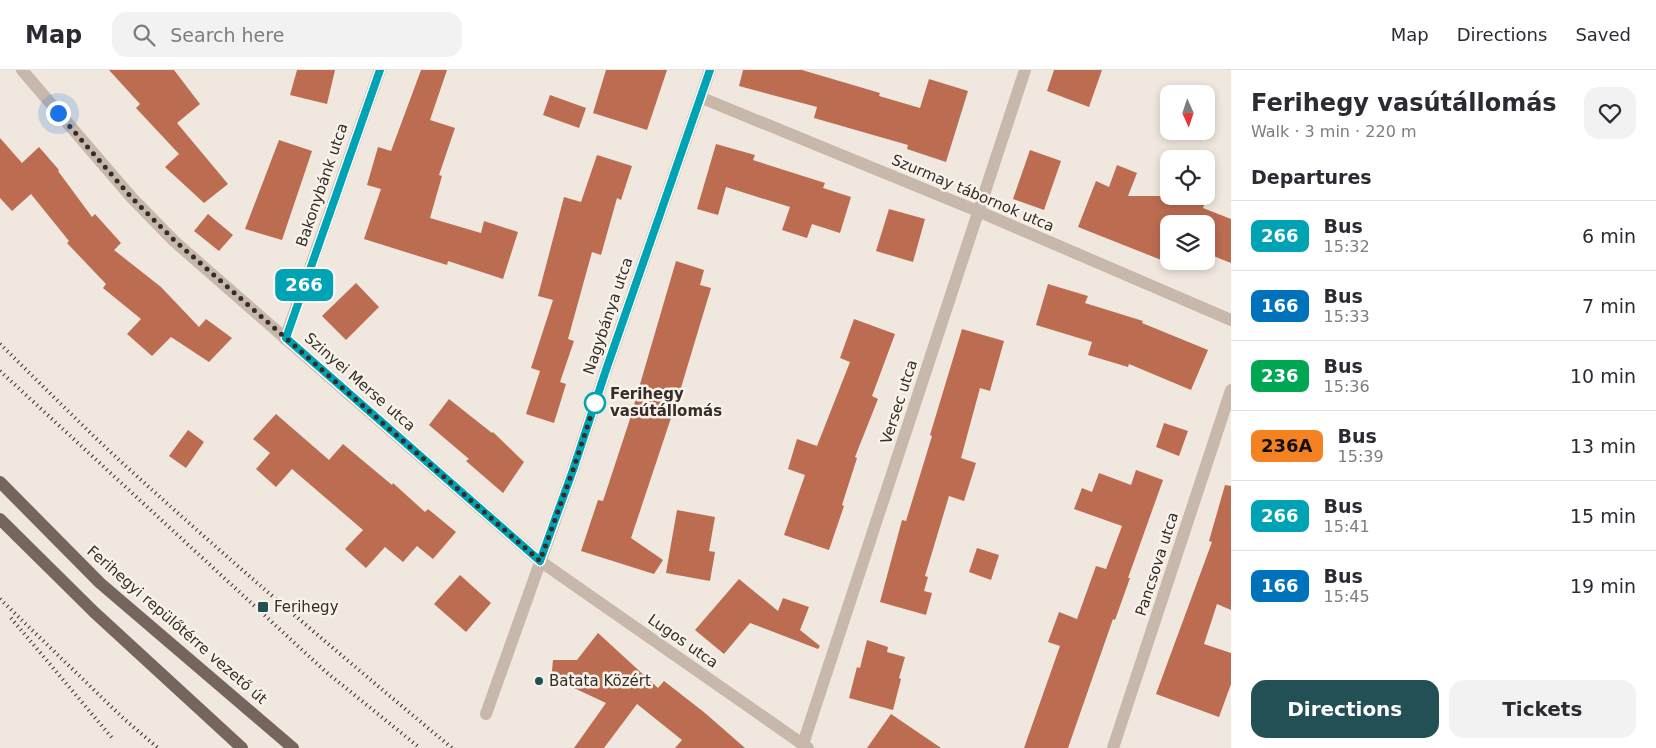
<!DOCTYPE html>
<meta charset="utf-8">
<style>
:root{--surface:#fff;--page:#f2f2f3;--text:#2b2b33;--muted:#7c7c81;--line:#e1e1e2;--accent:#225054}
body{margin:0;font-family:"DejaVu Sans",sans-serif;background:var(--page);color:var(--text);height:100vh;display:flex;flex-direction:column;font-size:19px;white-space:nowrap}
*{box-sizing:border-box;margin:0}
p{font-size:16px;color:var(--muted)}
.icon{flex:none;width:28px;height:28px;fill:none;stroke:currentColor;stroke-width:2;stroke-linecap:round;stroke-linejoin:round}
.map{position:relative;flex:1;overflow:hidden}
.details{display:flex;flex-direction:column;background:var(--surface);width:425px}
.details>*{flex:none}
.badge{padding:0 10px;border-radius:8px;font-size:18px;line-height:32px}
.needle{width:32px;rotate:177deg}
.controls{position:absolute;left:1160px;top:15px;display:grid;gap:10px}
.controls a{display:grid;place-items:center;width:55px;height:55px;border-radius:10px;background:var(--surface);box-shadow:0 2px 8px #0003;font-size:25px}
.you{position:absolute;width:25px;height:25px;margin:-12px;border:4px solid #fff;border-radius:50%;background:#1a73e8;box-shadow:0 0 0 8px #1a73e833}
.map>.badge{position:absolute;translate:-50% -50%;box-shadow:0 0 0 2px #fff}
h2{padding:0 20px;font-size:19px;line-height:45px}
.round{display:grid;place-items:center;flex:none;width:52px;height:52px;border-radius:15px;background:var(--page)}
.head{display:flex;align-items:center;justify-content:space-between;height:85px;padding:0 20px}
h1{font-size:24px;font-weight:600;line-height:38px}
.primary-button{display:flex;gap:10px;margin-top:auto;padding:10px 20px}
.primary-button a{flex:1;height:58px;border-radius:15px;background:var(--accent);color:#fff;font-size:20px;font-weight:600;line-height:58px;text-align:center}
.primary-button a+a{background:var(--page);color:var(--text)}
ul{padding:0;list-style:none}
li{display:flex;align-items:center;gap:15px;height:70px;padding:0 20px;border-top:1px solid var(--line)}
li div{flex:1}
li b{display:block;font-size:19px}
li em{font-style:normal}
li .badge{min-width:55px;font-weight:700;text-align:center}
header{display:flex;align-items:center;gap:30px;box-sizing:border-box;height:70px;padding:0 25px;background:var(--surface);border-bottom:1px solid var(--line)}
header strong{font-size:24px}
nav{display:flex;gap:28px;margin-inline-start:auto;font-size:18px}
.search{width:350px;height:45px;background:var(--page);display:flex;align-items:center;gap:12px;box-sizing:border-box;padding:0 18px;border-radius:15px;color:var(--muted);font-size:19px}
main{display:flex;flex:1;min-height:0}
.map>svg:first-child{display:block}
.building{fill:#bb6c51}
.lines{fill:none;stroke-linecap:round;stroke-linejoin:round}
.street{stroke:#c7b8ab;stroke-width:12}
.primary{stroke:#76655c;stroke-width:12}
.rail{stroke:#362d29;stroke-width:4;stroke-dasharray:1 4;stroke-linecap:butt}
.line-casing{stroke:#fff;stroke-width:11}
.line{stroke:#00a3b4;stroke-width:8}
.walk{stroke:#362d29;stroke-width:5;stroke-dasharray:0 9}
.stop-dot{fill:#fff;stroke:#00a3b4;stroke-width:2.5}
.poi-dot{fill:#225054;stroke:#f8f2ea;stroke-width:2}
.labels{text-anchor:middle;stroke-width:5;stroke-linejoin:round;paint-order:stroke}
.street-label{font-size:15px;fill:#362d29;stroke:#f8f2ea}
.stop-label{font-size:15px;font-weight:bold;fill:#362d29;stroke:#f8f2ea;text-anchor:start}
.poi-label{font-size:15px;fill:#362d29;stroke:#f8f2ea;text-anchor:start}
</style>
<header>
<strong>Map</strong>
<div class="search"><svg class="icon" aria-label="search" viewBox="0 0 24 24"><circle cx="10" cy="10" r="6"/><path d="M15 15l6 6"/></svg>Search here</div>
<nav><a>Map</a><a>Directions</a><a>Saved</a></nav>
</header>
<main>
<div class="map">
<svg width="1231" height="678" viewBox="0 0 1231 678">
<rect width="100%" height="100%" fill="#f0e8de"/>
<!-- building -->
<g class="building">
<path d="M 109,0 L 174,0 L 200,34 L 177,53 L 228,114 L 204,133 L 165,97 L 179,84 L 136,38 L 140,34 Z"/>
<path d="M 297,0 L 335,0 L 327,34 L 290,25 Z"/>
<path d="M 421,0 L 447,0 L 430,50 L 455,58 L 439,105 L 442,106 L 430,148 L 481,163 L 484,151 L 518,162 L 503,209 L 448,191 L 447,195 L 364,169 L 381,119 L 367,115 L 378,77 L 391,81 Z"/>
<path d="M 606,0 L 667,0 L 647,60 L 593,43 Z"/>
<path d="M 743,0 L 802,0 L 880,23 L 879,26 L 920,38 L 929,9 L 968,21 L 946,92 L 907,79 L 908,75 L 814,48 L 817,37 L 739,16 Z"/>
<path d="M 1054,0 L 1102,0 L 1089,37 L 1047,21 Z"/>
<path d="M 550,25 L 586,38 L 579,58 L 543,45 Z"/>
<path d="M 0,68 L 22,93 L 39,77 L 59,100 L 58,101 L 92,147 L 95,144 L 121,173 L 114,180 L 161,217 L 199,257 L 206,249 L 232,268 L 209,292 L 171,267 L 152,286 L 127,264 L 141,249 L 103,218 L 106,214 L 67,173 L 69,171 L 31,124 L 12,141 L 0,128 Z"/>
<path d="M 279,70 L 312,81 L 282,170 L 245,159 Z"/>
<path d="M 716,74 L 755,85 L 753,90 L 825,113 L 823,118 L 851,127 L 840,163 L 812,154 L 807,168 L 782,160 L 790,137 L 726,117 L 718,145 L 697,139 Z"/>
<path d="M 1030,80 L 1061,91 L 1044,140 L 1013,129 Z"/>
<path d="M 597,85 L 632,96 L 621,130 L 617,128 L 601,185 L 592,182 L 568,269 L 574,271 L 560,312 L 566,314 L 554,353 L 526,344 L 540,301 L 531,298 L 553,230 L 538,226 L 564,127 L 581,132 Z"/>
<path d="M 1117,95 L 1137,103 L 1128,126 L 1208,126 L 1203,138 L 1231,149 L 1231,193 L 1206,183 L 1206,154 L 1169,154 L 1169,193 L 1078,157 L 1096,111 L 1109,117 Z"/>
<path d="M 889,139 L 925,149 L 913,192 L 876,181 Z"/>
<path d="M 208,144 L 233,165 L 219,181 L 194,161 Z"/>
<path d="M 676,191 L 704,200 L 700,215 L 711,218 L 680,321 L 631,468 L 663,490 L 654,504 L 581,481 L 598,430 L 603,431 L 629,352 Z"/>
<path d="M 356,213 L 379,237 L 346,270 L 322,246 Z"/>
<path d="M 1048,214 L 1088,226 L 1085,233 L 1143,251 L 1142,253 L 1208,280 L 1191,320 L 1129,294 L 1128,297 L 1088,285 L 1092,272 L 1036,255 Z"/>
<path d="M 854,249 L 895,264 L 872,326 L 878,329 L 855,387 L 857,388 L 842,435 L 844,436 L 829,480 L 784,465 L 805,405 L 788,399 L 797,369 L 817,376 L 850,292 L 840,288 Z"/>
<path d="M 962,259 L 1004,271 L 990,321 L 980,318 L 961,388 L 976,393 L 964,431 L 949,426 L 925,506 L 928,507 L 924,521 L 932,523 L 926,545 L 880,532 L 902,450 L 906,451 L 932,366 L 930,365 Z"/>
<path d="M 449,329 L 492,363 L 493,362 L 524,392 L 503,423 L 466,391 L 469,389 L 429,355 Z"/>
<path d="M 276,344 L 329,390 L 343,374 L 392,415 L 393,413 L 425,442 L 428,439 L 456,462 L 433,489 L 417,476 L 403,492 L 385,477 L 366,498 L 345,479 L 363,460 L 292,399 L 276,417 L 256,399 L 270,383 L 253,369 Z"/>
<path d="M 1164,353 L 1188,361 L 1179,386 L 1156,377 Z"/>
<path d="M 188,360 L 204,372 L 186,398 L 169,386 Z"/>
<path d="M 1136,400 L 1163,410 L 1128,508 L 1130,508 L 1115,550 L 1113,549 L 1068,678 L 1024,678 L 1060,576 L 1048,572 L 1059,542 L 1077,549 L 1096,496 L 1106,499 L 1122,456 L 1074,439 L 1082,418 L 1092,422 L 1099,403 L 1131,415 Z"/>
<path d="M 1225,415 L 1231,416 L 1231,540 L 1217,534 L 1204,574 L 1231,583 L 1231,614 L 1219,647 L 1156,624 L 1212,472 L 1209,471 Z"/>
<path d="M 677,440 L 715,447 L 709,481 L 715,482 L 710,511 L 666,503 Z"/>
<path d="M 977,478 L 999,485 L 991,510 L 969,502 Z"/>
<path d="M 460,505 L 491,533 L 466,562 L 434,534 Z"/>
<path d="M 739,509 L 778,541 L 783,528 L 809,537 L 800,560 L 820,576 L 818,579 L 750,553 L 724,584 L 695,560 Z"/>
<path d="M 598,563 L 658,618 L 664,611 L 705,643 L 745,678 L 675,678 L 682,670 L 637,634 L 604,678 L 574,678 L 606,633 L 574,618 L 551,612 L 553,590 L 577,590 Z"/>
<path d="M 867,570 L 888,577 L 887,582 L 905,587 L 899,608 L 901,609 L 893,640 L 849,628 L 857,597 L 860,598 Z"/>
<path d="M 891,644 L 941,678 L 867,678 Z"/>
</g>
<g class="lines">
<!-- street -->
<g class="street">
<path d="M 22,0 L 132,128 L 174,171 L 540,491 L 808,678"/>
<path d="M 702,28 L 980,142 L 1231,250"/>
<path d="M 285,269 L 380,0"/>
<path d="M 486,644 L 573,400 L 606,300 L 710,0"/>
<path d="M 803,674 L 1025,0"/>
<path d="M 1113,678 L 1231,320"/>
</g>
<!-- primary -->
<g class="primary">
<path d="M 0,412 L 100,513 L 293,678"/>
<path d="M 0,449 L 94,542 L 242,678"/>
</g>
<!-- rail -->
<g class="rail">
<path d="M 0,274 C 39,312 77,351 117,388 C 226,488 338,583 452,678"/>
<path d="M 0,301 L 326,602 L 420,678"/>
<path d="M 0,529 L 123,648 L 158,678"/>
<path d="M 11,548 L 113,669"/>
</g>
</g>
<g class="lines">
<!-- line casing -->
<g class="line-casing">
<path id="line" d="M 380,0 L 286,268 L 540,491 L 573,400 L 606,300 L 710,0"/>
</g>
<!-- line -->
<use href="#line" class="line"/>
<!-- walk -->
<path class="walk" d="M 58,43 L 132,128 L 174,170 L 540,491 L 573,400 L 595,333"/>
</g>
<!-- markers -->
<circle class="stop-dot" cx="595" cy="333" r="10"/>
<g class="poi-dot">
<rect x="257" y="531" width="12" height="12" rx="2.5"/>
<circle cx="539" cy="611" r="5"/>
</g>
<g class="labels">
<!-- street labels -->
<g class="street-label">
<text transform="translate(322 115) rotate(-71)" y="5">Bakonybánk utca</text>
<text transform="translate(973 123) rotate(23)" y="5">Szurmay tábornok utca</text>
<text transform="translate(608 246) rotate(-71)" y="5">Nagybánya utca</text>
<text transform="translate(360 312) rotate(41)" y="5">Szinyei Merse utca</text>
<text transform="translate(899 332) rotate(-72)" y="5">Versec utca</text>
<text transform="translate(1157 494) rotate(-72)" y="5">Pancsova utca</text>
<text transform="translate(177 555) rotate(41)" y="5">Ferihegyi repülőtérre vezető út</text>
<text transform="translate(683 571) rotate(35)" y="5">Lugos utca</text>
</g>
<!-- stop labels -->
<g class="stop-label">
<text x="610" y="329">Ferihegy<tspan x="610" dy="17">vasútállomás</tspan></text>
</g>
<!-- poi labels -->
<g class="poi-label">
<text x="274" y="542">Ferihegy</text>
<text x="549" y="616">Batata Közért</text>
</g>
</g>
</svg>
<div class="controls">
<a><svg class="needle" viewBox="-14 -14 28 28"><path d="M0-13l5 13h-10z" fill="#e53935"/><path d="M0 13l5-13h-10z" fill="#7c7c81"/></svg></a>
<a><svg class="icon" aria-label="locate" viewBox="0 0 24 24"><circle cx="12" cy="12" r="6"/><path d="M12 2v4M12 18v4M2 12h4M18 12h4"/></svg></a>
<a><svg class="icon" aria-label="layers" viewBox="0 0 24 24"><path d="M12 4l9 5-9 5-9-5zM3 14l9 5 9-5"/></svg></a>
</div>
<div class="you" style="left:58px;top:43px"></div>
<b class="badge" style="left:304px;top:215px;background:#00a3b4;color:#fff">266</b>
</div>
<section class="details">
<div class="head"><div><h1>Ferihegy vasútállomás</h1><p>Walk · 3 min · 220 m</p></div><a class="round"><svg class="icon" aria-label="heart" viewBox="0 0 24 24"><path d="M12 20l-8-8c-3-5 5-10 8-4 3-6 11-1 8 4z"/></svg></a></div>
<h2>Departures</h2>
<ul>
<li><span class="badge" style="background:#00a3b4;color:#fff">266</span><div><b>Bus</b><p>15:32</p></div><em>6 min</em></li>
<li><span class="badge" style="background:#0072bc;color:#fff">166</span><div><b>Bus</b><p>15:33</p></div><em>7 min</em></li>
<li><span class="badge" style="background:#00a651;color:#fff">236</span><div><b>Bus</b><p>15:36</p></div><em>10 min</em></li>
<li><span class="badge" style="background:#f58220;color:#111">236A</span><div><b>Bus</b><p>15:39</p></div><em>13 min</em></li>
<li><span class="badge" style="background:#00a3b4;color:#fff">266</span><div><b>Bus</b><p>15:41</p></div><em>15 min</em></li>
<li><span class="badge" style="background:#0072bc;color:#fff">166</span><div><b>Bus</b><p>15:45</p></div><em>19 min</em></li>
</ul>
<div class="primary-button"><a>Directions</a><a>Tickets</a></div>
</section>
</main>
